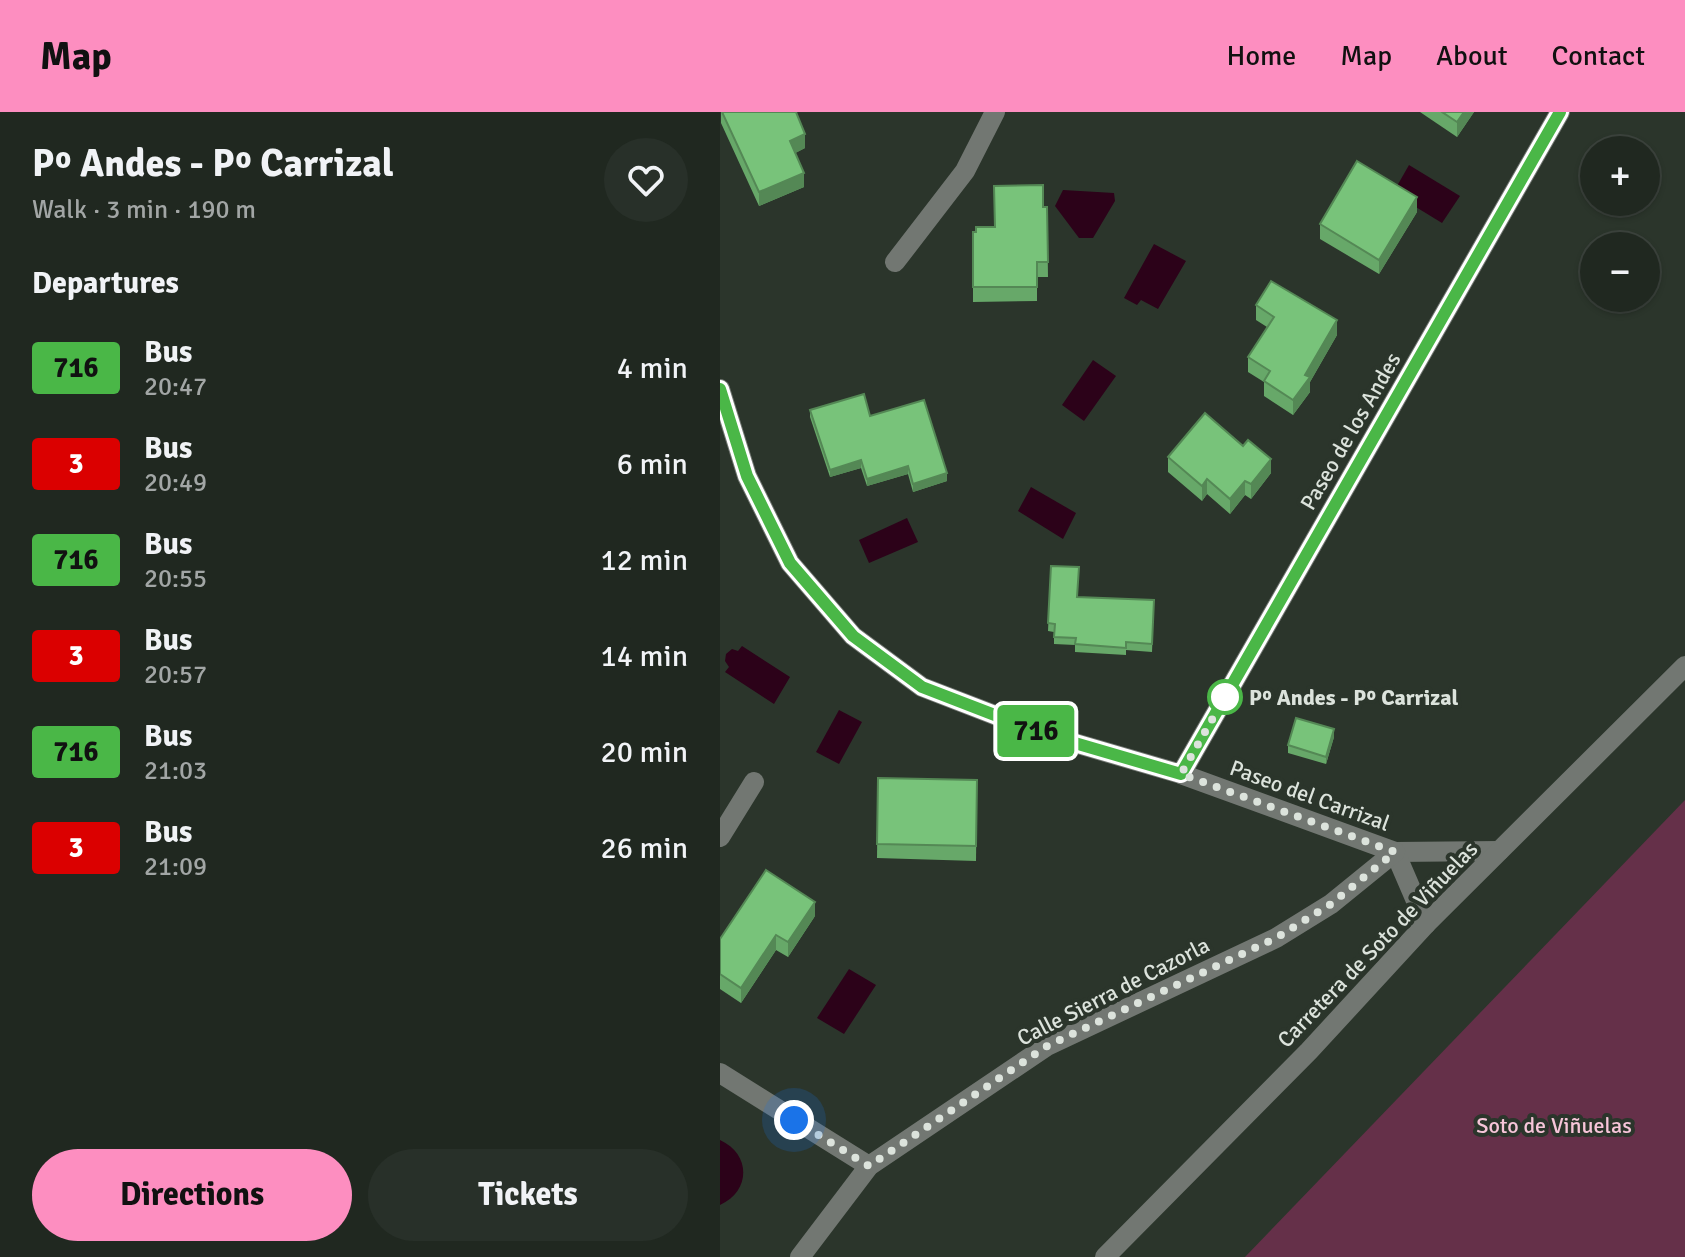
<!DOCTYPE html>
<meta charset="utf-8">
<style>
:root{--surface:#202820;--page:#283029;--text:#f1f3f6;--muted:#a2a6a5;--line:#3d443e;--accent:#fd8ec0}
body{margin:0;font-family:Signika,sans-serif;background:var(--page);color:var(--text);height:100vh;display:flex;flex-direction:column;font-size:30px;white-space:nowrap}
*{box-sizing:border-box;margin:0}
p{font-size:26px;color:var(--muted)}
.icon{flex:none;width:44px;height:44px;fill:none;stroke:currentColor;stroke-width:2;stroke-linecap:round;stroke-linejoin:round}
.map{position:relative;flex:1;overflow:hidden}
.details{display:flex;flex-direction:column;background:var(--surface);width:720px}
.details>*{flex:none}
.badge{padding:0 16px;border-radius:6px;font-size:28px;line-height:52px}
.tools{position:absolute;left:860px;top:24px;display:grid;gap:16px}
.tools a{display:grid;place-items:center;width:80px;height:80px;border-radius:50%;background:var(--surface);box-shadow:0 2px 6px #0004,0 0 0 2px var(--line);font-size:40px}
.you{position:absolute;width:40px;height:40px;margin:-20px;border:6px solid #fff;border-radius:50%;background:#1a73e8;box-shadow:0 0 0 12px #1a73e833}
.map>.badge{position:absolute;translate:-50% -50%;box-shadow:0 0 0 4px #fff}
h2{padding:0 32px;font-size:30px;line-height:72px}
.round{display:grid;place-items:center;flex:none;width:84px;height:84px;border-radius:42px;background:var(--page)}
.headline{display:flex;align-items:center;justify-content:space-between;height:136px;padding:0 32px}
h1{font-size:38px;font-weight:800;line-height:60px}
.action{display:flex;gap:16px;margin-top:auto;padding:16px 32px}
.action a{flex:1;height:92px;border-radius:48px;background:var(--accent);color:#111;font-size:32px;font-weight:800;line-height:92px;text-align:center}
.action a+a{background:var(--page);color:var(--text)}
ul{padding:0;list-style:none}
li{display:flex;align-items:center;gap:24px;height:96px;padding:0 32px}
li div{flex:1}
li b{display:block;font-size:30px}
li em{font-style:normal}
li .badge{min-width:88px;font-weight:700;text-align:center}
header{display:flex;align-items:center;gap:48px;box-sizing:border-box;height:112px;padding:0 40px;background:var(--accent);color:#111}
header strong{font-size:38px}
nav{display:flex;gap:44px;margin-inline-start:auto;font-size:28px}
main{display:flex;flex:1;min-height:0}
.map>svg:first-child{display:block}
.green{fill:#653049}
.water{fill:#2c0219}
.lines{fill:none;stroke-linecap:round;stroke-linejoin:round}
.minor{stroke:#727772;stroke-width:20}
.wall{fill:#67a869}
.shaded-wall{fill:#548855}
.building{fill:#78c37a;stroke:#548855;stroke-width:2}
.line-casing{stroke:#fff;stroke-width:18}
.line{stroke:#4ab747;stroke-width:12}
.walk{stroke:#dce3dc;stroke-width:8;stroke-dasharray:0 14.4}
.stop-dot{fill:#fff;stroke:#4ab747;stroke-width:4}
.labels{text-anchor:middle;stroke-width:8;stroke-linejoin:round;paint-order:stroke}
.street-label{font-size:22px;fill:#dce3dc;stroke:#2b352b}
.stop-label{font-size:22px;font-weight:bold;fill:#dce3dc;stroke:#2b352b;text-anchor:start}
.park-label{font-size:22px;fill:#f7c5d9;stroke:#2b352b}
</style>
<header>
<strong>Map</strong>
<nav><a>Home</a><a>Map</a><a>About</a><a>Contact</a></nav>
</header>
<main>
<section class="details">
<div class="headline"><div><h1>Pº Andes - Pº Carrizal</h1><p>Walk · 3 min · 190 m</p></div><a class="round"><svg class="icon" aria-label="heart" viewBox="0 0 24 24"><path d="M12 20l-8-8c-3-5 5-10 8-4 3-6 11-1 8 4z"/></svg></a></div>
<h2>Departures</h2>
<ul>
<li><span class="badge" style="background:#4ab747;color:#111">716</span><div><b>Bus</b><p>20:47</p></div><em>4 min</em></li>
<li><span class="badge" style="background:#db0000;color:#fff">3</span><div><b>Bus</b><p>20:49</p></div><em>6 min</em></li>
<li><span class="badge" style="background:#4ab747;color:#111">716</span><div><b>Bus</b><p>20:55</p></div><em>12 min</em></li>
<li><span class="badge" style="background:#db0000;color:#fff">3</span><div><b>Bus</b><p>20:57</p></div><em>14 min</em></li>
<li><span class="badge" style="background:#4ab747;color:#111">716</span><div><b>Bus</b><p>21:03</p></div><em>20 min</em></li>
<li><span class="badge" style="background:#db0000;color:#fff">3</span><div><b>Bus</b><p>21:09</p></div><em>26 min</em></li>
</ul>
<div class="action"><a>Directions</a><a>Tickets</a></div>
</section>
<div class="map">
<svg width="965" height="1145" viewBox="0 0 965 1145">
<rect width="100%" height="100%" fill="#2b352b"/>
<!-- green -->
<path class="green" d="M 965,688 L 965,1145 L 525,1145 Z"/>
<!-- water -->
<g class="water">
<path d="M 689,53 L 740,84 L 722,111 L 673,81 Z"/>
<path d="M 343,78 L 394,81 L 395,89 L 373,126 L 359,126 L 335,94 Z"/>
<path d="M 434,132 L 466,149 L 438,197 L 421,188 L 417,193 L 404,186 Z"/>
<path d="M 373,248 L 396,264 L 364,309 L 342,293 Z"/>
<path d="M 311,375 L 356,401 L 343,427 L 298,399 Z"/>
<path d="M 187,406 L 198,430 L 149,451 L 139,428 Z"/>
<path d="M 22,534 L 70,565 L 54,592 L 5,560 L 9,555 L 5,549 L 6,542 L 12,537 L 18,539 Z"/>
<path d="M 119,598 L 142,610 L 119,652 L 96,640 Z"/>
<path d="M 129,857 L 156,873 L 124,922 L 97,906 Z"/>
<path d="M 0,1028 C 31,1042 31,1079 0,1093 Z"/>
</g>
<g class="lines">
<!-- minor -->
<g class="minor">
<path d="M 175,150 L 245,59 L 275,0"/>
<path d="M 0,277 L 27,364 L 70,451 L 133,524 L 202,575 L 324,622 L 461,662 L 675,740 L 779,739"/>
<path d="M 461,662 L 840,0"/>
<path d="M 0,725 L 34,670"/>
<path d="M 675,740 L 706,812"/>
<path d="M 0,961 L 149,1054"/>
<path d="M 80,1145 L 149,1054 L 327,934 L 556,826 L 611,792 L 675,740"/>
<path d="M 385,1145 L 589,939 L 706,812 L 965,554"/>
</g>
</g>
<!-- wall -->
<g class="wall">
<path d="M 1,0 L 76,0 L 85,36 L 75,41 L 84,75 L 39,94 L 1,11 Z"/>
<path d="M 700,0 L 754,0 L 737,25 Z"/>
<path d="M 323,95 L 327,95 L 328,165 L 317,165 L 317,189 L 253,190 L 253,120 L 275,115 Z"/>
<path d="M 697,100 L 659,162 L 600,127 L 600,112 Z"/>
<path d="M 536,193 L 617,223 L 590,270 L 590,280 L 573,303 L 544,284 L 544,270 L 528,260 L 528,245 L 547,215 L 536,208 Z"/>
<path d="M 90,298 L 227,369 L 193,380 L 188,362 L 147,374 L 141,356 L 110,365 L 90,305 Z"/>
<path d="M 448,345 L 551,361 L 531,387 L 525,383 L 510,402 L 487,382 L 482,389 L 448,360 Z"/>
<path d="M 331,454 L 357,485 L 434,488 L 432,540 L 406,538 L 406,543 L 355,540 L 355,533 L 334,532 L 334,520 L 328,519 Z"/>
<path d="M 614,625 L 606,652 L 568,641 L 568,633 Z"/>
<path d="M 158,666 L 257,668 L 256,749 L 157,746 Z"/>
<path d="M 95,804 L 68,845 L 56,838 L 21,891 L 0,877 L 0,827 Z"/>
</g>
<!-- shaded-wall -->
<g class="shaded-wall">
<path d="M 744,0 L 754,0 L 737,25 L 737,10 Z"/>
<path d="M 85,22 L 85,36 L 70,44 L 70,29 Z"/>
<path d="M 84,61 L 84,75 L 39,94 L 39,80 Z"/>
<path d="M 697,85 L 697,100 L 659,162 L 659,148 Z"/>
<path d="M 617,208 L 617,223 L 590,270 L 590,280 L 573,303 L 573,288 L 585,263 Z"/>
<path d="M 551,347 L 551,361 L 531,387 L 531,372 Z"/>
<path d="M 141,348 L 141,356 L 110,365 L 110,358 Z"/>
<path d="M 188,354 L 188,362 L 147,374 L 147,367 Z"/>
<path d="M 227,361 L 227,369 L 193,380 L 193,372 Z"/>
<path d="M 487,367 L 487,382 L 482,389 L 482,374 Z"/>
<path d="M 525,369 L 525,383 L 510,402 L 510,387 Z"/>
<path d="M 614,617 L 614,625 L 606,652 L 606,645 Z"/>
<path d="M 95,790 L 95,804 L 68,845 L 68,830 Z"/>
<path d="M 56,823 L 56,838 L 21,891 L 21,876 Z"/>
</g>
<!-- building -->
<g class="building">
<path d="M 2,0 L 76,0 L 85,22 L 70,29 L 84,61 L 39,80 Z"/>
<path d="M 722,0 L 744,0 L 737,10 Z"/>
<path d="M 637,49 L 697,85 L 659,148 L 600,112 Z"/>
<path d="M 323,73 L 323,95 L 327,95 L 328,150 L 317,150 L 317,175 L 253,175 L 253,120 L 256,120 L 256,115 L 275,115 L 274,74 Z"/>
<path d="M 551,169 L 617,208 L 585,263 L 590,265 L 573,288 L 544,269 L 550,259 L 528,245 L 554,205 L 536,193 Z"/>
<path d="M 144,282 L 150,304 L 204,288 L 227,361 L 193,372 L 188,354 L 147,367 L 141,348 L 110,358 L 90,298 Z"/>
<path d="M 485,301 L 523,334 L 528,328 L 551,347 L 531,372 L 525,369 L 510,387 L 487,367 L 482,374 L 448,345 Z"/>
<path d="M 331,454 L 359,455 L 357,485 L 434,488 L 432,532 L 406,530 L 406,536 L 355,532 L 356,526 L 334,525 L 335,512 L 328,511 Z"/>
<path d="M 576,606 L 614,617 L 606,645 L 568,633 Z"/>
<path d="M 158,666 L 257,668 L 256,734 L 157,732 Z"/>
<path d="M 46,758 L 95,790 L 68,830 L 56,823 L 21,876 L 0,862 L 0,827 Z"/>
</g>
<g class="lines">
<!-- line casing -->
<g class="line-casing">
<path id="line" d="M 0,277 L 27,364 L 70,451 L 133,524 L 202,575 L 324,622 L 461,662 L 840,0"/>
</g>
<!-- line -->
<use href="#line" class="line"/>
<!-- walk -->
<path class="walk" d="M 74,1008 L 149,1054 L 327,934 L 556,826 L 611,792 L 675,740 L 461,662 L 506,583 L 505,585"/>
</g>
<!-- markers -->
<circle class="stop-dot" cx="505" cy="585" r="16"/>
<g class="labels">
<!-- street labels -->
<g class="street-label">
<text transform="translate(630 319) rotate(-60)" y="8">Paseo de los Andes</text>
<text transform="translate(590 683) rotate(20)" y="8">Paseo del Carrizal</text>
<text transform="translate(657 832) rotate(-46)" y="8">Carretera de Soto de Viñuelas</text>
<text transform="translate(393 879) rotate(-27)" y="8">Calle Sierra de Cazorla</text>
</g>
<!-- stop labels -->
<g class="stop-label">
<text x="529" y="593">Pº Andes - Pº Carrizal</text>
</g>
<!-- park labels -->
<g class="park-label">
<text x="834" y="1021">Soto de Viñuelas</text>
</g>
</g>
</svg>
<div class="tools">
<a>+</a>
<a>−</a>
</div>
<div class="you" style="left:74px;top:1008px"></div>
<b class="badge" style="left:316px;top:619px;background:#4ab747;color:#111">716</b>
</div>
</main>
